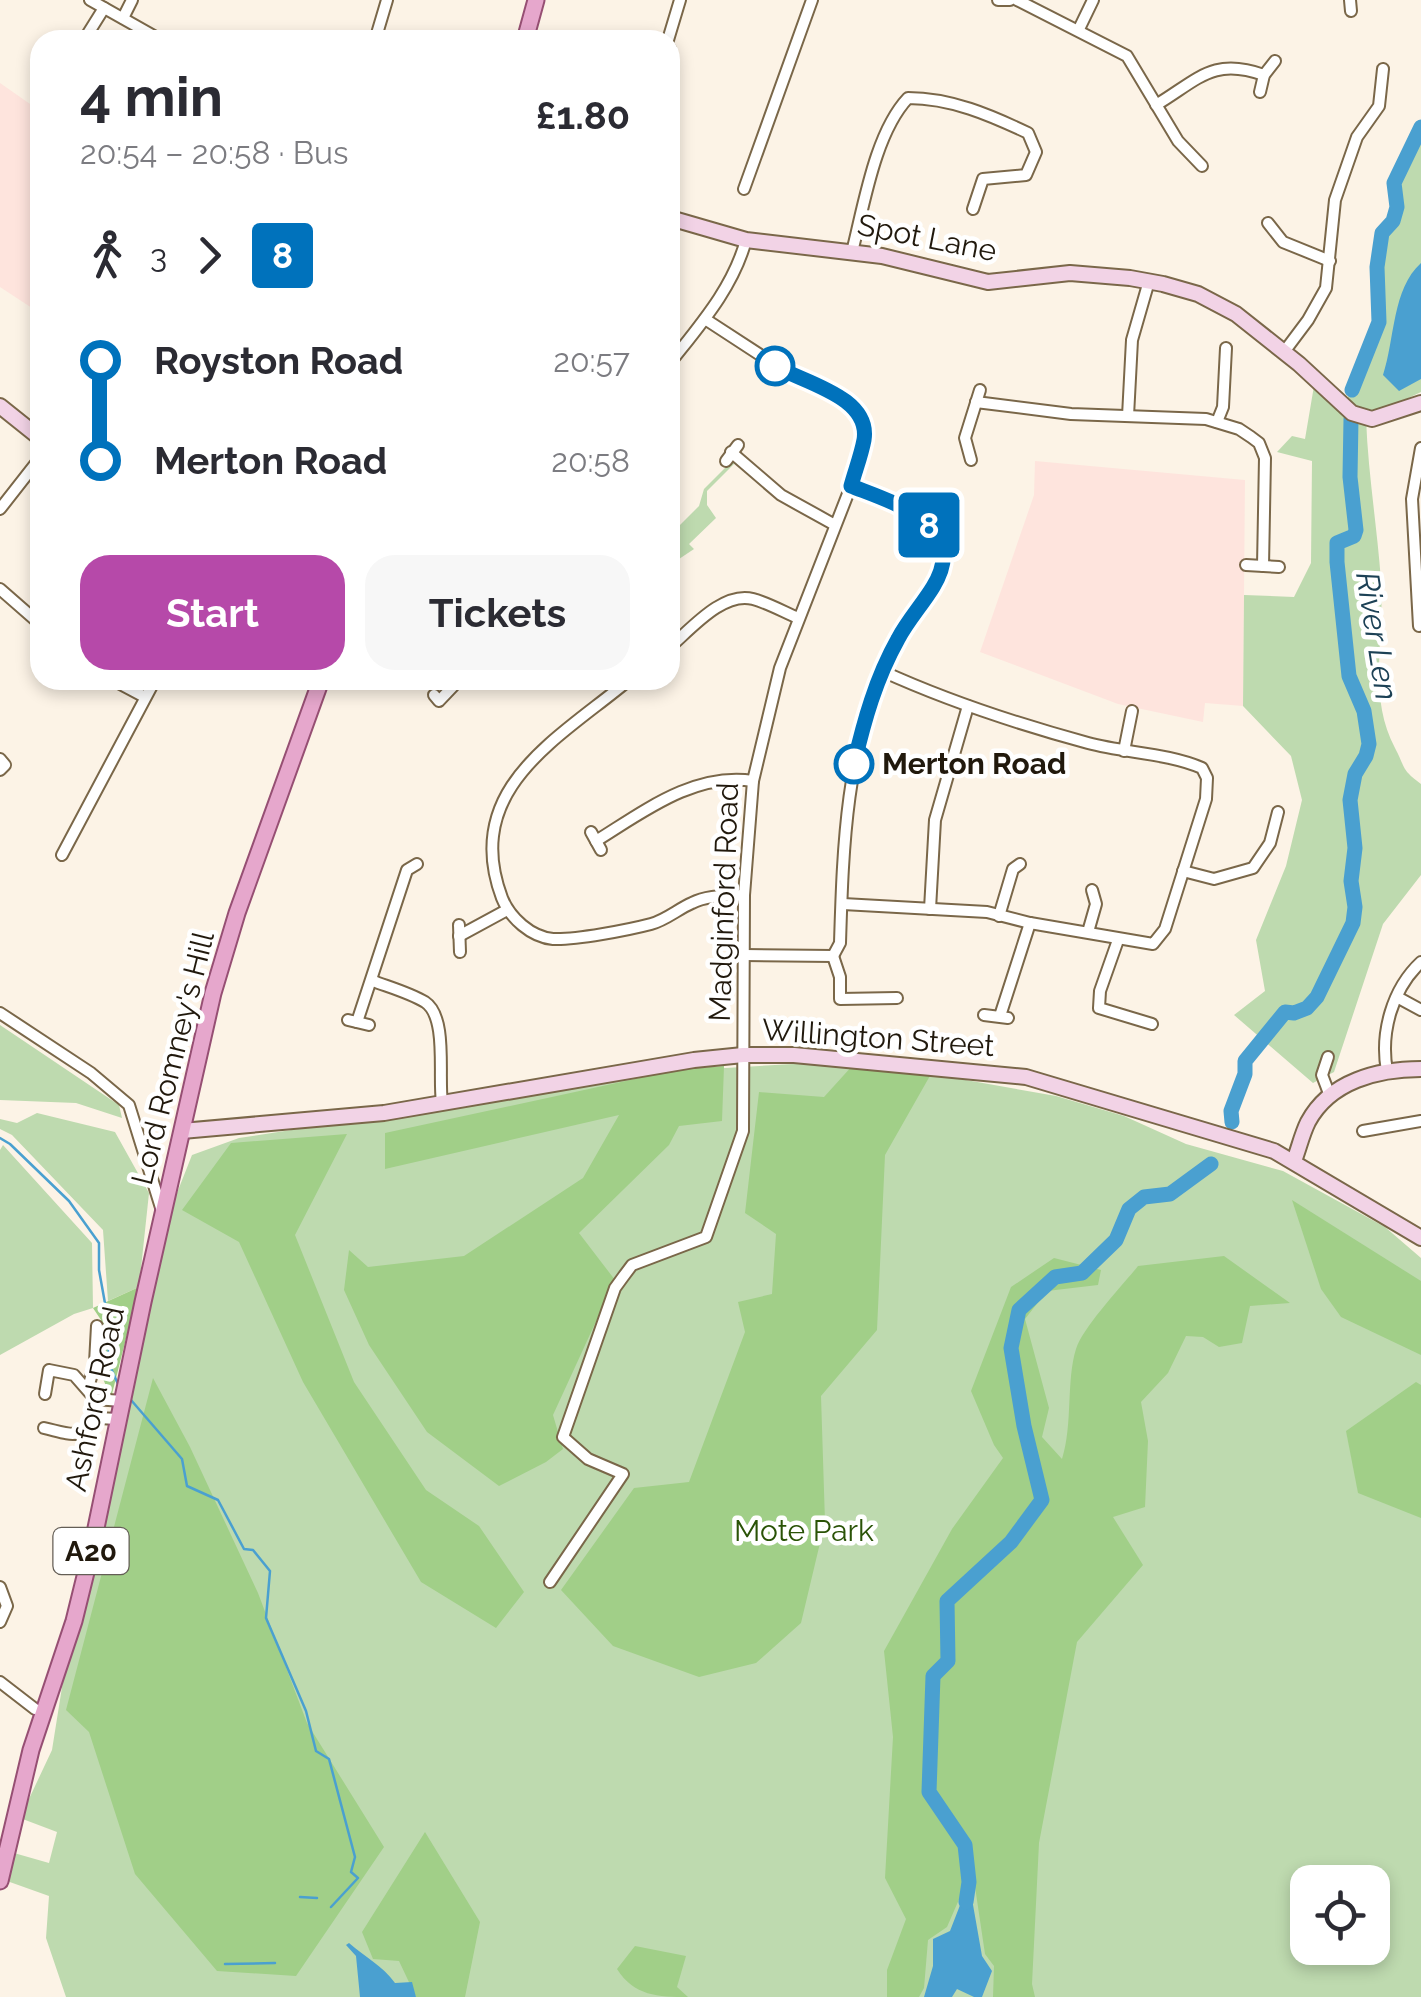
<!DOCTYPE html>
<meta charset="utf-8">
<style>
:root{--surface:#fff;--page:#f7f7f7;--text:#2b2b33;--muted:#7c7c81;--accent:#b649a9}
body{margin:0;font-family:Raleway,sans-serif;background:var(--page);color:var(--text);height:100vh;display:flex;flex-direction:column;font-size:38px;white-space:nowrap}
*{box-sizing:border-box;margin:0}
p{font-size:32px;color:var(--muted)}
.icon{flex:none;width:55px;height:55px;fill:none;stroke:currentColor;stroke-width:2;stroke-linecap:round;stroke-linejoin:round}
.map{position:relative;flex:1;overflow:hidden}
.details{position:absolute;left:30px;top:30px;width:650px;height:660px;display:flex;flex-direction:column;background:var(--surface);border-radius:30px;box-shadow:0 5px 15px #0003}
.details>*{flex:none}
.badge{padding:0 20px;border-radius:8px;font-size:35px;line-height:65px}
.buttons{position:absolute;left:1290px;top:1865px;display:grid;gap:20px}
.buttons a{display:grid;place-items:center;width:100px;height:100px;border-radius:20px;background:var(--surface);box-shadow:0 5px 15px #0003;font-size:50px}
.map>.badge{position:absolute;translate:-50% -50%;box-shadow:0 0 0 5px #fff}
.legs{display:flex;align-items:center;gap:15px;height:110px;padding:0 50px;font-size:32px}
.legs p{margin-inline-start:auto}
.summary{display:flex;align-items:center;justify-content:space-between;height:170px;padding:0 50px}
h1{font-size:55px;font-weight:700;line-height:75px}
.cta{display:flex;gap:20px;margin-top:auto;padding:20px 50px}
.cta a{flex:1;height:115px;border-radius:30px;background:var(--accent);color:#fff;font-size:40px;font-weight:700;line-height:115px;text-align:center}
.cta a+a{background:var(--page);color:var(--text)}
ul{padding:0 50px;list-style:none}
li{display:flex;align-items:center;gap:35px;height:100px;font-size:38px}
li i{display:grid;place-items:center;width:15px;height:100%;margin:0 12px;background:currentColor}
li i::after{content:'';width:25px;height:25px;margin:-12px;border:8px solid;border-radius:50%;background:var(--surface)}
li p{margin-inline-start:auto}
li:first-child i{background:linear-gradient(#0000 50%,currentColor 0)}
li:last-child i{background:linear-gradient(currentColor 50%,#0000 0)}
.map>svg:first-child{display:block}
.education{fill:#fee4dd}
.green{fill:#bedaaf;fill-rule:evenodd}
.forest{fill:#a1cf88}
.water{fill:#4aa0d0}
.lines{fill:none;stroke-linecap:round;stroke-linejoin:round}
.stream{stroke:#4aa0d0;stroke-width:2.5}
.river{stroke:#4aa0d0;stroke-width:15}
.street-casing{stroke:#7a6749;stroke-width:14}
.secondary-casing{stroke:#7a6749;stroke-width:18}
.primary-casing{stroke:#964f73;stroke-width:19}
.street{stroke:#fff;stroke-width:10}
.secondary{stroke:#f2d3e6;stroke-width:14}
.primary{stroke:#e6a7cc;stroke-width:15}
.line-1-casing{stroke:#fff;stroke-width:22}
.line-1{stroke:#0072bc;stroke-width:15}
.stop-1-dot{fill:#fff;stroke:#0072bc;stroke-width:5}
.labels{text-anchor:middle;stroke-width:9;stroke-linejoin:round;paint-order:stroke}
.shield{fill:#fff;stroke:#645e56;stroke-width:2.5}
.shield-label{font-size:28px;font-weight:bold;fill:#21190d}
.street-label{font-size:30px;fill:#21190d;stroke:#fff}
.stop-label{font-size:30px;font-weight:bold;fill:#21190d;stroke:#fff;text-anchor:start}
.park-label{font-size:30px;fill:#2a5307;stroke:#fff}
.water-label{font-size:32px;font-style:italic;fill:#1c4155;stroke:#fff}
</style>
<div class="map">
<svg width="1421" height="1997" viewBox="0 0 1421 1997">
<rect width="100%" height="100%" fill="#fcf3e6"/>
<!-- education -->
<g class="education">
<path d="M 0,83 L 40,111 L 40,292 L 32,308 L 0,287 Z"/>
<path d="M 1035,461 L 1245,480 L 1243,706 L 1205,703 L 1203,722 L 1118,704 L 980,652 L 1034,495 Z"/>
</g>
<!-- green -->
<g class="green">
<path d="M 1421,125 L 1421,392 L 1366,418 C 1368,473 1377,526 1381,581 C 1385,637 1367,696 1395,748 C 1406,769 1401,769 1421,784 L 1421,875 L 1383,924 L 1334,1072 L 1313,1083 L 1234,1015 L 1265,991 L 1256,940 L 1286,866 L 1302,800 L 1291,756 L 1243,706 L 1244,595 L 1294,597 L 1311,563 L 1312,461 L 1277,452 L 1292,436 L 1305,439 L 1315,380 L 1346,402 L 1373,331 L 1375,237 L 1391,218 L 1392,183 Z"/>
<path d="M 732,461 L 735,463 L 707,491 L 707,505 L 716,518 L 689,544 L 694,549 L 679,559 L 670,547 L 670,535 L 699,506 L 704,489 Z"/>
<path d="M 0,1025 L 119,1105 L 122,1118 L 76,1103 L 0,1100 Z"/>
<path d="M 810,1063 L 932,1074 L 1056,1096 L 1124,1116 L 1186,1144 L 1283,1171 L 1385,1227 L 1421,1258 L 1421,1997 L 66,1997 L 46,1938 L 49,1896 L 7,1881 L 14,1853 L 49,1863 L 57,1832 L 20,1818 L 52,1750 L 66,1662 L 123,1440 L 144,1318 L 175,1198 L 192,1155 L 239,1138 L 674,1071 ZM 1308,1882 L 1372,1882 L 1372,1948 L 1308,1948 Z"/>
<path d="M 37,1113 L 115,1132 L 149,1193 L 139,1287 L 108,1301 L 103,1230 L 12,1135 L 0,1129 L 0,1119 L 17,1123 Z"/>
<path d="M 3,1145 L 92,1243 L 93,1308 L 74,1314 L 0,1355 L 0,1150 Z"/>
</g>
<!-- forest -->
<g class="forest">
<path d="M 853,1065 L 931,1074 L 885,1155 L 877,1330 L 821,1396 L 825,1522 L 801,1623 L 756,1663 L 699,1677 L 613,1646 L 561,1590 L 634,1488 L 689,1482 L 745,1332 L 738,1302 L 772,1294 L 776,1234 L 745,1213 L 759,1092 L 824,1097 Z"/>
<path d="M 724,1066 L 722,1121 L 679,1126 L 669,1145 L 579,1233 L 615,1280 L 553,1415 L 563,1449 L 546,1462 L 499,1486 L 427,1432 L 369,1345 L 344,1290 L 349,1250 L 368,1267 L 464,1256 L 583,1178 L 619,1115 L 385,1169 L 385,1133 L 681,1069 Z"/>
<path d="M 347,1134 L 295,1235 L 354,1382 L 426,1490 L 479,1526 L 524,1592 L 496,1628 L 421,1582 L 303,1382 L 239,1242 L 182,1210 L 231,1143 Z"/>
<path d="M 1292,1200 L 1421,1281 L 1421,1355 L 1341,1317 L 1321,1289 Z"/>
<path d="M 1224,1256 L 1290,1303 L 1250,1306 L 1242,1343 L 1219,1347 L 1203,1337 L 1186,1336 L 1168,1373 L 1141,1402 L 1148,1441 L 1145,1507 L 1113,1517 L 1143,1565 L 1077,1642 L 1039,1843 L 1032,1984 L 1035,1997 L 993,1997 L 994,1966 L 985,1954 L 974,1880 L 967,1881 L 947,1927 L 928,1940 L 924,1988 L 919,1997 L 887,1997 L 887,1970 L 906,1919 L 885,1878 L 893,1737 L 884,1651 L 952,1529 L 1003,1458 L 994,1445 L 971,1391 L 1011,1287 L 1054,1258 L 1101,1270 L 1098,1285 L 1047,1291 L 1025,1319 L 1049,1408 L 1042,1437 L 1062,1459 C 1073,1424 1066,1381 1076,1349 C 1083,1327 1122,1286 1138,1266 Z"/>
<path d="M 139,1287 L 111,1398 L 99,1369 L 101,1320 L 93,1308 Z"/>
<path d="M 153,1378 L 190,1447 L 258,1593 L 307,1723 L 384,1847 L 296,1976 L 217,1971 L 135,1874 L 89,1732 L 66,1710 Z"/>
<path d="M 1416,1382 L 1421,1385 L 1421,1518 L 1358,1493 L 1346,1431 Z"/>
<path d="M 425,1832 L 480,1922 L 465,1997 L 416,1997 L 399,1961 L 373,1959 L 362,1932 Z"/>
<path d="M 635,1946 L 686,1956 L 677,1987 L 688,1997 C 658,1997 634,1996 617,1969 Z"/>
</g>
<!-- water -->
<g class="water">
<path d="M 1421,263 L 1421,379 L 1399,391 L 1383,375 C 1395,339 1392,289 1421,263 Z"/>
<path d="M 969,1882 L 982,1956 L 992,1971 L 982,1997 L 974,1997 L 957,1989 L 952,1997 L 924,1997 L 933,1966 L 933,1939 L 950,1931 Z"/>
<path d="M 349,1943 C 366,1958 382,1965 395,1983 L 412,1982 L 416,1997 L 360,1997 L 356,1956 L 346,1945 Z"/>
</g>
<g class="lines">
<!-- stream -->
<g class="stream">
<path d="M 0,1138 L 10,1144 L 69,1201 L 99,1243 L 99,1270 L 110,1331 L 108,1362 L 118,1384"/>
<path d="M 131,1400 L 182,1459 L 187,1486 L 218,1500 L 244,1549 L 253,1550 L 270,1571 L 266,1618 L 306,1711 L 316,1751 L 329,1759 L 355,1857 L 351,1872 L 358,1878 L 331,1907"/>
<path d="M 300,1897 L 317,1898"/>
<path d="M 225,1964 L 275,1963"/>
</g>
<!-- river -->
<g class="river">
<path d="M 1352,390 L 1379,322 L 1377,267 L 1382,233 L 1393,221 L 1397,207 L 1394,183 L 1421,127"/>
<path d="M 1232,1122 L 1231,1111 L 1245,1074 L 1245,1061 L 1285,1012 L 1294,1013 L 1307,1008 L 1317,997 L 1353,923 L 1355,907 L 1351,881 L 1355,848 L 1350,800 L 1355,774 L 1366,756 L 1369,744 L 1364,711 L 1349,676 L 1337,562 L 1337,543 L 1354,536 L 1356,530 L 1350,477 L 1351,419"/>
<path d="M 966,1902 L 969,1882 L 965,1845 L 929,1792 L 933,1676 L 948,1661 L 947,1601 L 1011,1542 L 1042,1500 L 1024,1426 L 1011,1348 L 1019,1310 L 1055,1277 L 1082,1273 L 1116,1240 L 1129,1209 L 1144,1197 L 1170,1194 L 1211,1164"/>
</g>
<!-- street casing -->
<g class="street-casing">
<g id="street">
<path d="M 90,0 L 161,40"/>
<path d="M 998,0 L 1010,0"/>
<path d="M 1017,0 L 1127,56 L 1178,141 L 1202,166"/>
<path d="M 1350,0 L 1351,11"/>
<path d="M 123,18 L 132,0"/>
<path d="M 1079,29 L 1093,0"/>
<path d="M 376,37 L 387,0"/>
<path d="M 84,40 L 104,8"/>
<path d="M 668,40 L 680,0"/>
<path d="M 670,49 L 670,58"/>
<path d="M 1260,92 L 1264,75 L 1275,61"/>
<path d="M 1156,105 C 1199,79 1213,57 1264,75"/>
<path d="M 744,189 L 812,0"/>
<path d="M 1268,223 L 1283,242 L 1330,261"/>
<path d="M 852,252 C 864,205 875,133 908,98 C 951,98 990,115 1028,133 L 1036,152 L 1026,175 L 983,179 L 973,209"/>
<path d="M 1284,352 L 1308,320 L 1326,288 L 1335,200 L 1357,137 L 1379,106 L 1383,69"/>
<path d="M 670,363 C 700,325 733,288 746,240"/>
<path d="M 976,402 L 1071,414 L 1206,419 L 1239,429 L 1251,437 L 1259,443 L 1265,458 L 1263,566"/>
<path d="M 1128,416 L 1132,340 L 1149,281"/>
<path d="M 1217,422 L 1223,407 L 1226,348"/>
<path d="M 731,452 L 781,495 L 835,525"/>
<path d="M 971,460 L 965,438 L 980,390"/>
<path d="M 726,461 L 738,445"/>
<path d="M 0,509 L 40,458"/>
<path d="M 670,516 L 672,519"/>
<path d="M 1246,565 L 1279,567"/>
<path d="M 0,589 L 40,624"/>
<path d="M 1419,626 L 1412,499 L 1421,448"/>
<path d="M 670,647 C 691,629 723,591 753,599 C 768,603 784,612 798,618"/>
<path d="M 113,680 L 145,697"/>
<path d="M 629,680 C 558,739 461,789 502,898 C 510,918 531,937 553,939 C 576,940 628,930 651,924 C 666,920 678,909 692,903 C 707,895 727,896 744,895"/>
<path d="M 434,695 L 439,701 L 459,680"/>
<path d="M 1124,751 L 1132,711"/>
<path d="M 0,759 L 5,765 L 0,770"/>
<path d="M 591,832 L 601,850"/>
<path d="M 596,841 C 643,812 694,772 753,781"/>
<path d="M 62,855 L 155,680"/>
<path d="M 1183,871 L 1214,879 L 1253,868 L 1270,843 L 1278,812"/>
<path d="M 843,904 L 987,912 L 1030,923 L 1153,944 L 1165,929 L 1206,799 L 1207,778 L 1202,768 C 1167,753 1125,753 1088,743 C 1018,724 948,701 882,671"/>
<path d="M 930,909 L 935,820 L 968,706"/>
<path d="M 999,916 L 1013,869 L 1020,864"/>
<path d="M 459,925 L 460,952"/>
<path d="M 1088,932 L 1096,904 L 1092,890"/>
<path d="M 459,936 L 507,910"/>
<path d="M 1118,940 L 1100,991 L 1099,1008 L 1152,1024"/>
<path d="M 744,955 L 833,956"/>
<path d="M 833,956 L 840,943 C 843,844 846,748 889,657 C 900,632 944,579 943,556 C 941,512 884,499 851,486"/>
<path d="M 833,956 L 840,977 L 840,999 L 897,998"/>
<path d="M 373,981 C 389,987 410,993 425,1002 C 448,1017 438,1077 442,1102"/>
<path d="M 1397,997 L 1421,1010"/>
<path d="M 0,1013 L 91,1073 L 129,1105 L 162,1211"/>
<path d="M 984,1015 L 1008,1018"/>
<path d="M 1000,1016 L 1030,923"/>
<path d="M 348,1020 L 369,1025"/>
<path d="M 357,1022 L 407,870 L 417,864"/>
<path d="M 1328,1057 L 1322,1075 L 1330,1096"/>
<path d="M 1387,1071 C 1380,1033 1392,989 1421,962"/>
<path d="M 1363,1131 L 1421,1121"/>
<path d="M 88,1388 L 95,1363 L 97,1326"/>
<path d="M 45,1394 L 49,1370 L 74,1375 L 95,1399 L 122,1401"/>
<path d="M 44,1428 C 70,1434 80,1441 98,1418 L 118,1419"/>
<path d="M 550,1582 L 623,1474 L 588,1459 L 563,1437 L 615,1288 L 623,1277 L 632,1265 L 706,1237 L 743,1131 L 744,895 L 753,781 L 780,668 L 851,486 L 864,438 L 864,419 L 854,406 L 794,377 L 705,319"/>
<path d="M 0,1587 L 7,1606 L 0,1622"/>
<path d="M 0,1682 L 35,1709"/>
</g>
</g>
<!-- secondary casing -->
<g class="secondary-casing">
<g id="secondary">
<path d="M 670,218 L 746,240 L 882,256 L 988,282 L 1070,273 L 1130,278 L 1163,284 L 1198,294 L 1236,314 L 1299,364 L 1352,413 L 1372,419 L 1421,403"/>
<path d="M 0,406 L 40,438"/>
<path d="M 182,1131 L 384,1113 L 694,1060 L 743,1055 L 794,1055 L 1026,1077 L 1274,1151 L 1421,1238"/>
<path d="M 1294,1161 C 1299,1148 1302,1134 1308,1122 C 1330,1081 1378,1069 1421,1069"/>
</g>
</g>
<!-- primary casing -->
<g class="primary-casing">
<g id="primary">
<path d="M 525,40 L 536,0"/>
<path d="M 0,1881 L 31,1750 L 74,1621 L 91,1552 L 143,1302 L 213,993 L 237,913 L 321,680"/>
</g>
</g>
<!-- street -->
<use href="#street" class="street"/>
<!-- secondary -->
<use href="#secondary" class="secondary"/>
<!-- primary -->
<use href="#primary" class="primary"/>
</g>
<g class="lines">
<!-- line-1 casing -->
<g class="line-1-casing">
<path id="line-1" d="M 775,366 C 805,383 871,397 864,440 C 861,456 855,471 851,486 C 894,503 971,525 933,587 C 922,605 908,620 898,639 C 876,678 864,721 854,764"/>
</g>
<!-- line-1 -->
<use href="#line-1" class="line-1"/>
</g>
<!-- markers -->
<g class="stop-1-dot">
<circle cx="775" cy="366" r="18"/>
<circle cx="854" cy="764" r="18"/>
</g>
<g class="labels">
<!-- shield labels -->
<rect class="shield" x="53.5" y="1528" width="75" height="46" rx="8"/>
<g class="shield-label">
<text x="91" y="1561">A20</text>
</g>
<!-- street labels -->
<g class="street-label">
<text transform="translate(927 238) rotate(11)" y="10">Spot Lane</text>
<text transform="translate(724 902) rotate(-88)" y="10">Madginford Road</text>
<text transform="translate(878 1038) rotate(4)" y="10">Willington Street</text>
<text transform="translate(173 1058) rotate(-76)" y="10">Lord Romney's Hill</text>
<text transform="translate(95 1399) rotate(-78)" y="10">Ashford Road</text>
</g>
<!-- stop labels -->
<g class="stop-label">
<text x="882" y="774">Merton Road</text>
</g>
<!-- park labels -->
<g class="park-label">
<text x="804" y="1541">Mote Park</text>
</g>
<!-- water labels -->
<g class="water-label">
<text transform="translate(1377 636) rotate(81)" y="11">River Len</text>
</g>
</g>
</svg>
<div class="buttons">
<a><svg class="icon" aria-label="locate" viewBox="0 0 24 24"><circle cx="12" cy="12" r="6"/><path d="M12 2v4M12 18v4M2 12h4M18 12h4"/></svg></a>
</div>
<b class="badge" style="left:929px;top:525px;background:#0072bc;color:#fff">8</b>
<section class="details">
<div class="summary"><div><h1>4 min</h1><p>20:54 – 20:58 · Bus</p></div><b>£1.80</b></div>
<div class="legs"><svg class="icon" aria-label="walk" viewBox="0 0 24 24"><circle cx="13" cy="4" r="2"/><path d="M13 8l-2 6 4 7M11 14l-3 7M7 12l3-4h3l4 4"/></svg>3<svg class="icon" aria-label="forward" viewBox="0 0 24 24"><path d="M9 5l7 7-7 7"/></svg><b class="badge" style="background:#0072bc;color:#fff">8</b></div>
<ul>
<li><i style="color:#0072bc"></i><b>Royston Road</b><p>20:57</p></li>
<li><i style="color:#0072bc"></i><b>Merton Road</b><p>20:58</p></li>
</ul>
<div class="cta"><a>Start</a><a>Tickets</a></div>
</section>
</div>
